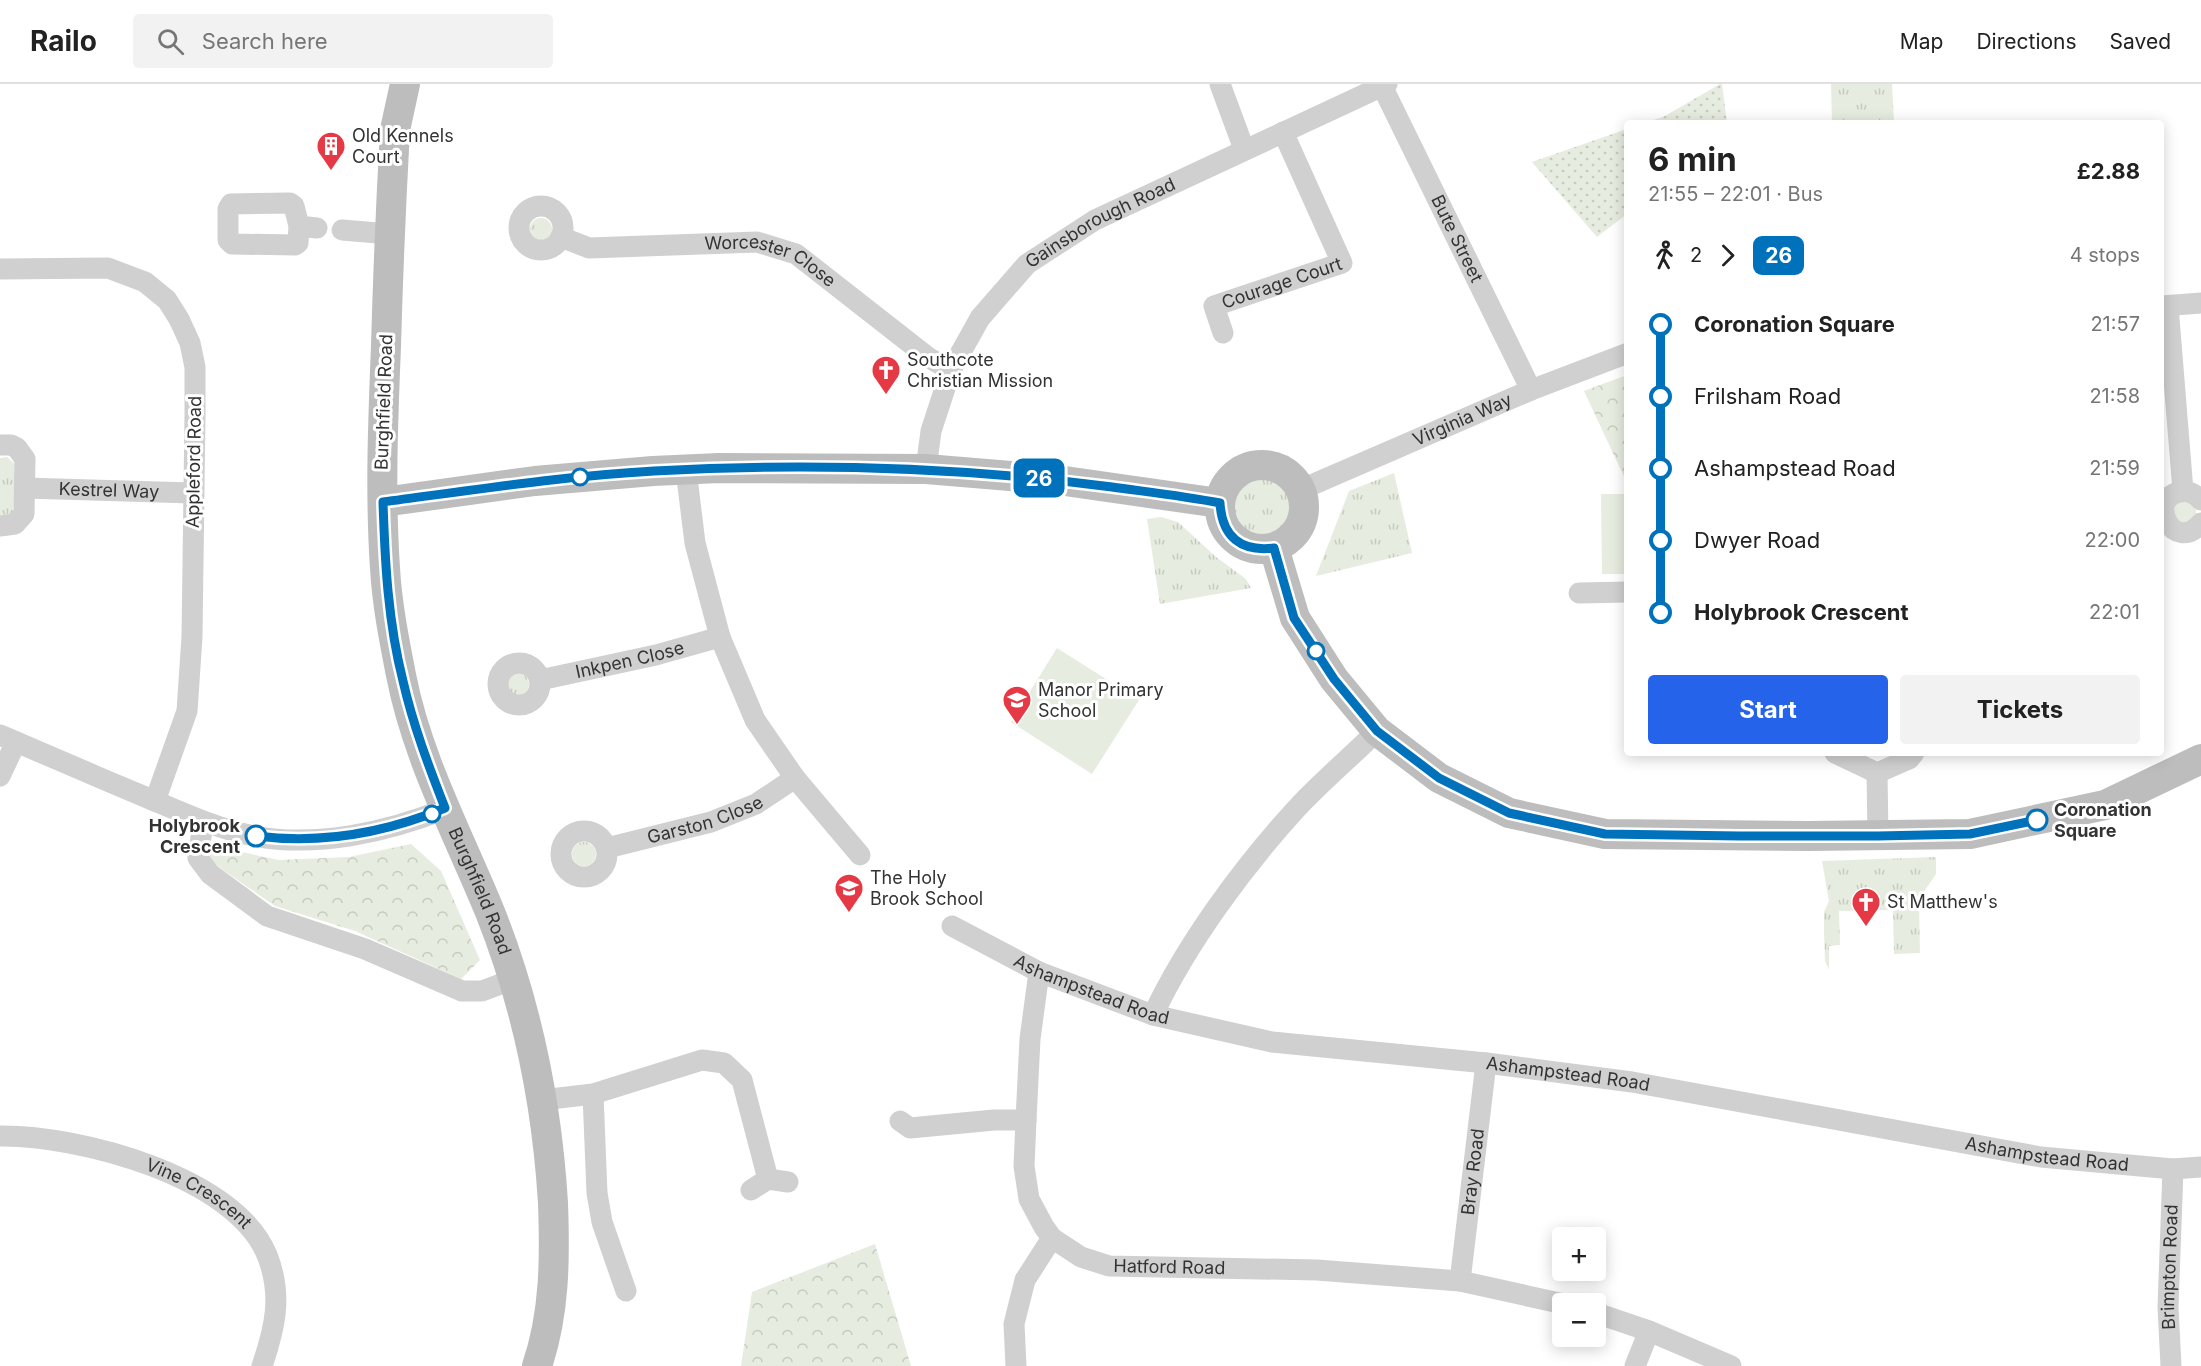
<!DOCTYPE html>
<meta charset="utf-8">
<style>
:root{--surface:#fff;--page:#f2f2f2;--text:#222;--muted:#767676;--line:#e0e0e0;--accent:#2563eb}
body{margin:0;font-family:Inter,sans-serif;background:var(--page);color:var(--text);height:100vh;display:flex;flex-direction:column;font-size:22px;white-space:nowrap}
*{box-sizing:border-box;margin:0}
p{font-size:20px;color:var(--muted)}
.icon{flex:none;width:33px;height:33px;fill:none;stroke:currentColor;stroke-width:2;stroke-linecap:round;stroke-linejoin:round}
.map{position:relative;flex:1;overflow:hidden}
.side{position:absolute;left:1624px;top:36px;width:540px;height:636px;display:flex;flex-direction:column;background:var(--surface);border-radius:6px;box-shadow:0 3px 15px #0003}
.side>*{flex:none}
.badge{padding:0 12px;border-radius:9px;font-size:21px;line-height:39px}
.tools{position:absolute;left:1552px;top:1143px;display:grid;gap:12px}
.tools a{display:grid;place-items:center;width:54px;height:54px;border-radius:6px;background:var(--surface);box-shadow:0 3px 15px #0003;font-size:30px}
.map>.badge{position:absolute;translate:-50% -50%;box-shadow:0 0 0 3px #fff}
.legs{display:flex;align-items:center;gap:9px;height:66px;padding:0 24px;font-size:20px}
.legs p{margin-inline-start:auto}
.head{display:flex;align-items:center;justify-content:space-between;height:102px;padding:0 24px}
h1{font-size:33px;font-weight:700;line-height:45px}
.cta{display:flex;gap:12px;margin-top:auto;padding:12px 24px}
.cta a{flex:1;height:69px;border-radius:6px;background:var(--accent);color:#fff;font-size:24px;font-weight:700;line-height:69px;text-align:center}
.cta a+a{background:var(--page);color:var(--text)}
ul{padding:0 24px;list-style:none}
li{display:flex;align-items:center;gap:21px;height:72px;font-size:22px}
li i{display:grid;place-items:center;width:9px;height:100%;margin:0 8px;background:currentColor}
li i::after{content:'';width:15px;height:15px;margin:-8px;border:4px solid;border-radius:50%;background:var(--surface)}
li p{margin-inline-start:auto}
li:first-child i{background:linear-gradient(#0000 50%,currentColor 0)}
li:last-child i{background:linear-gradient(currentColor 50%,#0000 0)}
header{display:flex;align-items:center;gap:36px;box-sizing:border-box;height:84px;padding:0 30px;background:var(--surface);border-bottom:2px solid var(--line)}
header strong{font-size:28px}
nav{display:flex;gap:33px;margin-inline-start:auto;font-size:21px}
.search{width:420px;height:54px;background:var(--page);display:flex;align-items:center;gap:15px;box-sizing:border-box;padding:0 21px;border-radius:6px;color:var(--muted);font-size:22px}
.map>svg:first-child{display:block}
.grass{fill:url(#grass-tufts)}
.park{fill:url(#park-crowns)}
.garden{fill:url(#garden-dots)}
.pitch{fill:#e6ecdf}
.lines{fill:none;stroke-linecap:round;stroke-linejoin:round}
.street{stroke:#d0d0d0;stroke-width:21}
.secondary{stroke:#bdbdbd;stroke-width:30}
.line-1-casing{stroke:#fff;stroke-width:14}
.line-1{stroke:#0072bc;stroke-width:9}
.stop-1-dot{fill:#fff;stroke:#0072bc;stroke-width:3}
.labels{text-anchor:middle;stroke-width:6;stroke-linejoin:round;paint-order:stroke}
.poi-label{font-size:18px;fill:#333;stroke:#fff;text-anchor:start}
.street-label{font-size:18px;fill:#333;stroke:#fff}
.stop-label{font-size:18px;font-weight:bold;fill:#333;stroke:#fff;text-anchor:start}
</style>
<header>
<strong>Railo</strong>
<div class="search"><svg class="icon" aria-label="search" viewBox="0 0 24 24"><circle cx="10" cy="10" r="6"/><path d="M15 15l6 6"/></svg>Search here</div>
<nav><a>Map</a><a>Directions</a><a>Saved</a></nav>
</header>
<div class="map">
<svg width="2201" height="1282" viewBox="0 0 2201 1282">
<defs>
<pattern id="grass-tufts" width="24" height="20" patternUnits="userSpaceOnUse" patternTransform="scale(1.5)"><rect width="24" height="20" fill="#e6ecdf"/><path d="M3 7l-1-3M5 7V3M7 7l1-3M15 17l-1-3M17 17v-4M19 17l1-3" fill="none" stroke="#c6cbc0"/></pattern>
<pattern id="park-crowns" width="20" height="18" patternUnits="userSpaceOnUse" patternTransform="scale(1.5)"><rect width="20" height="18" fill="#e6ecdf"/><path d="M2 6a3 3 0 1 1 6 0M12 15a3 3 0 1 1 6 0" fill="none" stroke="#c6cbc0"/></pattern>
<pattern id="garden-dots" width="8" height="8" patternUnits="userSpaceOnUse" patternTransform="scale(1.5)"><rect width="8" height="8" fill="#e6ecdf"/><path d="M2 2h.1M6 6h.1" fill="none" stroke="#c6cbc0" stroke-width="1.8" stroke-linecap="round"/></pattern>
</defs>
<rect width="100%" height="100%" fill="#fff"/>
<!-- grass -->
<g class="grass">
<path d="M 1831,0 L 1892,0 L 1894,39 L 1832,39 Z"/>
<circle cx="541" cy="145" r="11"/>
<path d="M 7,373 L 17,382 L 13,430 L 0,433 L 0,374 Z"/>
<path d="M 1394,389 L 1412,469 L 1316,492 L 1349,407 Z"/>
<circle cx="1262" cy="424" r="34"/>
<circle cx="2185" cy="428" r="11"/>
<path d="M 1161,433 L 1178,438 L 1216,473 L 1246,495 L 1251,504 L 1160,520 L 1147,435 Z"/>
<circle cx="518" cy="600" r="11"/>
<circle cx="584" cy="770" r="12"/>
<path d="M 1936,773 L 1936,790 L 1923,809 L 1919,822 L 1920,869 L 1894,870 L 1893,826 L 1839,827 L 1840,861 L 1829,862 L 1829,886 L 1825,877 L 1824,847 L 1824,828 L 1829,817 L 1822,777 Z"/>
</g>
<!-- park -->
<g class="park">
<path d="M 1627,291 L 1628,291 L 1627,399 L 1584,307 Z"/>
<path d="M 411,760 L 441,787 L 480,876 L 461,895 L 355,847 L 275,822 L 210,777 L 209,761 L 279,776 L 349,773 Z"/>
<path d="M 875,1160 L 911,1282 L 741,1282 L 752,1208 Z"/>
</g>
<!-- garden -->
<g class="garden">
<path d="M 1720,0 L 1722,0 L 1727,39 L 1645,39 L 1665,32 Z"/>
<path d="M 1627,45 L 1627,130 L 1597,153 L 1532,78 Z"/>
</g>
<!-- pitch -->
<g class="pitch">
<path d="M 1601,410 L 1627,410 L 1627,490 L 1602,490 Z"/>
<path d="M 1057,564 L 1139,616 L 1092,690 L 1011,638 Z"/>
</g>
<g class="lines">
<!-- street -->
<g class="street">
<path d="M 1220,0 L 1244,65"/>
<path id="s1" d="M 1382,2 L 1531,306"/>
<circle cx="541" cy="144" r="22"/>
<path d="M 299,142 L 294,122 L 290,119 L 231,120 L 228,125 L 228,156 L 232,160 L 295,161 L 298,159 L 299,142 L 317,144"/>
<path d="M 342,146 L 390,150"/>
<path id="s2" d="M 561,153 L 589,164 L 757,158 L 796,170 L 929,274 L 951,286"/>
<path d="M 0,185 L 108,184 L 145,198 L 167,216 L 179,235 L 190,259 L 195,283 L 195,330 L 192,553 L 187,627 L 155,717"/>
<path d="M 2162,222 L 2201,219"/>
<path d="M 2168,222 L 2183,407"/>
<path id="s3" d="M 1223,249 L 1214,222 L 1342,179 L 1283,48"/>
<path d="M 0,361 L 11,361 L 17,364 L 25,375 L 24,430 L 15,440 L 0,442"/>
<path id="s4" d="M 926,385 L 931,347 L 951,286 L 980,234 L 1027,180 L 1095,136 L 1387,0"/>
<path d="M 686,386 L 695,459 L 720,553 L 755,636 L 795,694 L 860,771"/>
<path id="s5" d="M 25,404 L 192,409"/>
<path id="s6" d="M 1300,406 L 1531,306 L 1628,269"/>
<path d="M 2201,416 C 2195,410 2189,406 2180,408 C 2145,415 2174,471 2201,439"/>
<path d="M 1579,509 L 1628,508"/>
<circle cx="519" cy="600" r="21"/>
<path id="s7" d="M 540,596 L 656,571 L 720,553"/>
<path d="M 0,651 C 47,671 95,692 143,712 C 179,727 214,744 254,752 C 317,764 387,748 445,725"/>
<path d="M 1835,669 L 1877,689 L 1909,675 L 1914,669"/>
<path d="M 1877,689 L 1878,752"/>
<path d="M 0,692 L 16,658"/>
<path d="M 203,739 L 198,774 L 210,790 L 267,832 L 365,865 L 462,907 L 482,907 L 514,895"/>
<circle cx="584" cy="770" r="23"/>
<path id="s8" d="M 607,764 L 711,738 L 756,720 L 795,694"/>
<path id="s9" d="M 952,842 L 1039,888 L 1153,931 L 1272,958 L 1486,979 L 1632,998 L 2041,1073 L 2173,1085 L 2201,1083"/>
<path id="s10" d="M 1039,888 L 1030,955 L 1026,1036 L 1024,1082 L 1029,1115 L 1044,1143 L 1052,1154 L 1081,1173 L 1109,1182 L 1317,1186 L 1460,1197 L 1564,1220"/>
<path d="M 1153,931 C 1187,859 1243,783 1297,724 C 1322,697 1351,673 1377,647"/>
<path d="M 593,1010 L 597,1109 L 602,1138 L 626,1207"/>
<path d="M 542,1016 L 593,1010 L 702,976 L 724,979 L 742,996 L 768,1095"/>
<path d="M 900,1037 L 910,1044 L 994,1036 L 1026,1036"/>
<path id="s11" d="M 0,1052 C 78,1051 235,1092 267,1171 C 283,1211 275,1244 262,1282"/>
<path d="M 751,1106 L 768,1095 L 788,1098"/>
<path id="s12" d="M 1460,1197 L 1486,979"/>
<path d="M 1596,1229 L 1649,1247 L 1731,1282"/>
<path d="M 1016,1282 L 1014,1240 L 1025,1196 L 1052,1154"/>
<path d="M 1635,1282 L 1649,1247"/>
<path id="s13" d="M 2171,1282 L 2168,1223 L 2173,1085"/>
</g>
<!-- secondary -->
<g class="secondary">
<path id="s14" d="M 405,0 L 395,46 C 391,118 388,190 386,262 C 383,336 380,410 385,484 C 387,520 394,555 401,591 C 417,674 458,750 490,828 C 527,921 547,1020 553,1119 C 555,1174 555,1229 537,1282"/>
<circle cx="1262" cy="423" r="42"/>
<path d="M 383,418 L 535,397 L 653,387 L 719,384 L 926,385 L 1058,396 L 1219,419"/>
<path d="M 1274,464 L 1295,534 L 1334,595 L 1377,647 L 1439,694 L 1509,729 L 1605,750 L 1808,752 L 1970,750 L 2105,721 L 2201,675"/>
</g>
</g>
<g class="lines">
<!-- line-1 casing -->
<g class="line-1-casing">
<path id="line-1" d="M 256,752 C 320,760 385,749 445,724 C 429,683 413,641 403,597 C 388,538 385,479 383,418 C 473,406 563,392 654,387 C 806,379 961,383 1112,403 C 1148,408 1184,412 1220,419 C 1222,453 1241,468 1274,464 L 1294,534 L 1334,595 L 1377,647 L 1439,694 L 1509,729 L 1605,750 L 1739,752 L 1878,752 L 1970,750 L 2037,736"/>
</g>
<!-- line-1 -->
<use href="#line-1" class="line-1"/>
</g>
<!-- icons -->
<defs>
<g id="building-pin" transform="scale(1.5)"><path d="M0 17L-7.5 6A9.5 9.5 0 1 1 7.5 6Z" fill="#e63946" stroke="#fff"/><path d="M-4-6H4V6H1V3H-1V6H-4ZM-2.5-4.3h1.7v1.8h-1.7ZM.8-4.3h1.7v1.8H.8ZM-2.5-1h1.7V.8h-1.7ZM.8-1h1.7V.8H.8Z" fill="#fff"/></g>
<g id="church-pin" transform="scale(1.5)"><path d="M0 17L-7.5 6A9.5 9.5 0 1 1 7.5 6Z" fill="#e63946" stroke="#fff"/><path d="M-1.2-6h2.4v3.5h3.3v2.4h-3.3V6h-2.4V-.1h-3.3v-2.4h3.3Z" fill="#fff"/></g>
<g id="school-pin" transform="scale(1.5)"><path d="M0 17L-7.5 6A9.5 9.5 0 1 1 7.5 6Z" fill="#e63946" stroke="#fff"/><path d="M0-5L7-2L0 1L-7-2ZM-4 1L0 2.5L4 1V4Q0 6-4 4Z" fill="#fff"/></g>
</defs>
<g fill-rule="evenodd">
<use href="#building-pin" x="331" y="62"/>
<use href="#church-pin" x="886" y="286"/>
<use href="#school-pin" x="1017" y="616"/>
<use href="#school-pin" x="849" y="804"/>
<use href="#church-pin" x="1866" y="818"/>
</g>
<!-- markers -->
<g class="stop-1-dot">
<circle cx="580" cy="393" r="8"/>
<circle cx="1316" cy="567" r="8"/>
<circle cx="432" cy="730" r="8"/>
<circle cx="2037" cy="736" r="10"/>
<circle cx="256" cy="752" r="10"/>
</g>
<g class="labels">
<!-- poi labels -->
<g class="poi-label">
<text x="352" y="58">Old Kennels<tspan x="352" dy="21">Court</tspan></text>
<text x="907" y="282">Southcote<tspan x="907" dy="21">Christian Mission</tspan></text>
<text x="1038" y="612">Manor Primary<tspan x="1038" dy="21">School</tspan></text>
<text x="870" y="800">The Holy<tspan x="870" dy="21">Brook School</tspan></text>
<text x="1887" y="824">St Matthew's</text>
</g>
<!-- street labels -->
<g class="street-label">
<text dy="6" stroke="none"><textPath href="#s4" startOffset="318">Gainsborough Road</textPath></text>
<text dy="6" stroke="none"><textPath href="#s1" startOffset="170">Bute Street</textPath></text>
<text dy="6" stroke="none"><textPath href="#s2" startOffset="216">Worcester Close</textPath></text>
<text dy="6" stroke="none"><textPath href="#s3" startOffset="100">Courage Court</textPath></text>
<text transform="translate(384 318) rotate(-88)" y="6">Burghfield Road</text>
<text dy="6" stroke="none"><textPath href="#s6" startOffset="177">Virginia Way</textPath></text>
<text transform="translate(194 378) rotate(-89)" y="6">Appleford Road</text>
<text dy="6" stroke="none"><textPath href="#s5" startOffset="84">Kestrel Way</textPath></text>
<text dy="6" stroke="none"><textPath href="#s7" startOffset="92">Inkpen Close</textPath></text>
<text dy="6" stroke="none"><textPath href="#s8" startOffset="102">Garston Close</textPath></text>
<text dy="6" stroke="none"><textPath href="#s14" startOffset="824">Burghfield Road</textPath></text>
<text dy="6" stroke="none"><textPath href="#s9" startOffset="154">Ashampstead Road</textPath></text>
<text dy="6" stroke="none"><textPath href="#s9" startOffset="640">Ashampstead Road</textPath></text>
<text dy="6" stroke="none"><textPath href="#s9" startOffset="1126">Ashampstead Road</textPath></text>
<text dy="6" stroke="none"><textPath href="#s12" startOffset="110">Bray Road</textPath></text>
<text dy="6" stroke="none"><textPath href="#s11" startOffset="210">Vine Crescent</textPath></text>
<text dy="6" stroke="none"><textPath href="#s10" startOffset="398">Hatford Road</textPath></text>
<text dy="6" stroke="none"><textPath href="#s13" startOffset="99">Brimpton Road</textPath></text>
</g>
<!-- stop labels -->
<g class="stop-label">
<text x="2054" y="732">Coronation<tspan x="2054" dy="21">Square</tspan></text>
<text x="240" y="748" text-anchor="end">Holybrook<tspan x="240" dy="21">Crescent</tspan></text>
</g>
</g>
</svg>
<div class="tools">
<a>+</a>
<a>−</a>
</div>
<b class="badge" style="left:1039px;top:394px;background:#0072bc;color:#fff">26</b>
<section class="side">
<div class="head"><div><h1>6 min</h1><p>21:55 – 22:01 · Bus</p></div><b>£2.88</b></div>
<div class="legs"><svg class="icon" aria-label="walk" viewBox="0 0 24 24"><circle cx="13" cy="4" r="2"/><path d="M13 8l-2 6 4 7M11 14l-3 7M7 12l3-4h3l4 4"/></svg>2<svg class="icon" aria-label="forward" viewBox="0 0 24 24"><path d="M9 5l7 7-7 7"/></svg><b class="badge" style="background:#0072bc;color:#fff">26</b><p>4 stops</p></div>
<ul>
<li><i style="color:#0072bc"></i><b>Coronation Square</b><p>21:57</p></li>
<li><i style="color:#0072bc"></i><span>Frilsham Road</span><p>21:58</p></li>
<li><i style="color:#0072bc"></i><span>Ashampstead Road</span><p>21:59</p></li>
<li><i style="color:#0072bc"></i><span>Dwyer Road</span><p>22:00</p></li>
<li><i style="color:#0072bc"></i><b>Holybrook Crescent</b><p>22:01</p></li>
</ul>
<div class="cta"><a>Start</a><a>Tickets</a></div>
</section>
</div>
